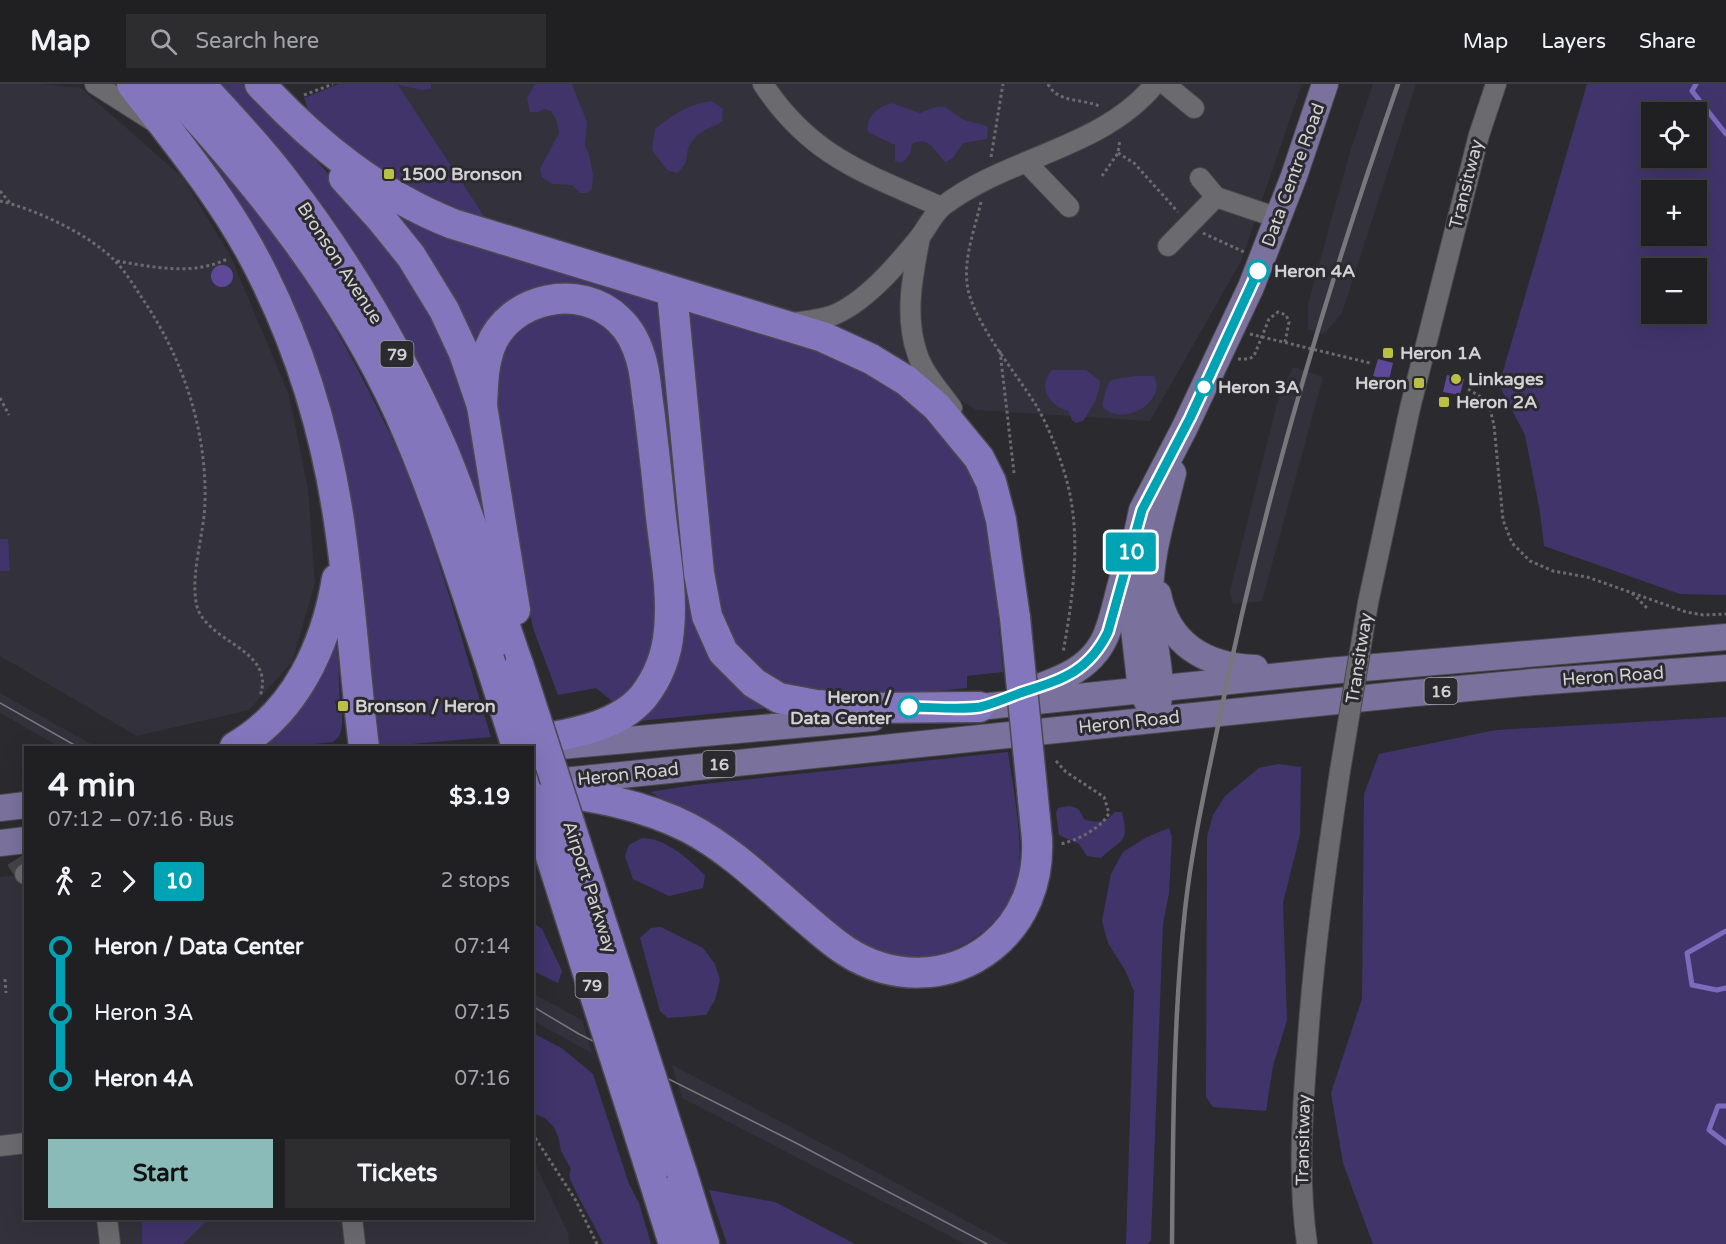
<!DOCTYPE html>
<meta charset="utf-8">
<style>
:root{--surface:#202023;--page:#2d2d30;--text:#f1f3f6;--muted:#a2a3a6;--line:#3d3e41;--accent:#8bbbb9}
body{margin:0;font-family:"Varela Round",sans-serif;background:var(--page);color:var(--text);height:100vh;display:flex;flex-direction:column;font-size:22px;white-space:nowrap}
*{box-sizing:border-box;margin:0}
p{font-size:20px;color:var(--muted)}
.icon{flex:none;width:33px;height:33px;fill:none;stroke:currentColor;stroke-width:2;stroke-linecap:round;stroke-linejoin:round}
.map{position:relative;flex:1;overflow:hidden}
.panel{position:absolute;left:24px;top:662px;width:510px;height:474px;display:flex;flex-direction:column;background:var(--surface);border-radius:0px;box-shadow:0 6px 24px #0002,0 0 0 2px var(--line)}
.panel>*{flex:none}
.badge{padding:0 12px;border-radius:4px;font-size:21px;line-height:39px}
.fabs{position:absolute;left:1641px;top:18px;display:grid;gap:12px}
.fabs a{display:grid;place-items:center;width:66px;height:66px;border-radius:0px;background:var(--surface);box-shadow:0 6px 24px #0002,0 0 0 2px var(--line);font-size:30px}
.map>.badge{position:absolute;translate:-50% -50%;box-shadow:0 0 0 3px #fff}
.legs{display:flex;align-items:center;gap:9px;height:66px;padding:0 24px;font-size:20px}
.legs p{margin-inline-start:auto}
.headline{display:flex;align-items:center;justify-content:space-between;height:102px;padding:0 24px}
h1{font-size:33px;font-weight:700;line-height:45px}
.cta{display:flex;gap:12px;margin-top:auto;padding:12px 24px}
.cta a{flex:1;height:69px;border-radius:0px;background:var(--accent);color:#111;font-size:24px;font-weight:700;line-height:69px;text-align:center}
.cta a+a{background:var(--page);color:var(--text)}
ul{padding:0 24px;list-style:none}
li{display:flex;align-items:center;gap:21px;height:66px;font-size:22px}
li i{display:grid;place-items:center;width:9px;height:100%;margin:0 8px;background:currentColor}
li i::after{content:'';width:15px;height:15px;margin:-8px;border:4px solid;border-radius:50%;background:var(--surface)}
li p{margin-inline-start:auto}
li:first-child i{background:linear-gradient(#0000 50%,currentColor 0)}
li:last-child i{background:linear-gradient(currentColor 50%,#0000 0)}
header{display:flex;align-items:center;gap:36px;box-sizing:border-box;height:84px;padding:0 30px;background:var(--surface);border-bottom:2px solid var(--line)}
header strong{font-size:28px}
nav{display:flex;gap:33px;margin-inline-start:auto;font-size:21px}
.search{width:420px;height:54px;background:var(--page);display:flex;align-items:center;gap:15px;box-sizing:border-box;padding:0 21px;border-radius:0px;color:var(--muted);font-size:22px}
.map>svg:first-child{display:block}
.built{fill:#33313b}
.green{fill:#41346b;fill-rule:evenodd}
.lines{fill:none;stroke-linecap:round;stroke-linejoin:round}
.stream{stroke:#7c6abd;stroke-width:5}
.building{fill:#5d4998}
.minor-tunnel{stroke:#444448;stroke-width:20;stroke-dasharray:20 10;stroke-linecap:butt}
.minor-casing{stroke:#49484c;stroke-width:22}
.major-casing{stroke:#49484c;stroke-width:28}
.highway-casing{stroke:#49484c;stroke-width:33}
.path{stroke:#6b6b6f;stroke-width:3;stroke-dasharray:3 3;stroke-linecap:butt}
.minor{stroke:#6b6a6e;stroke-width:20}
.major{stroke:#7a719d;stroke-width:26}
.highway{stroke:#8476bc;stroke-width:30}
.tram{stroke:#78787c;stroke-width:1.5}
.rail{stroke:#78787c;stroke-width:4.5}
.minor-bridge-casing{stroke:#49484c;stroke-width:22;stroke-linecap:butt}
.highway-bridge-casing{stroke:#49484c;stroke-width:33;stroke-linecap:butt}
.minor-bridge{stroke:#6b6a6e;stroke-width:20}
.highway-bridge{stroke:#8476bc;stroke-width:30}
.line-1-casing{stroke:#fff;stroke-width:14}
.line-1{stroke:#00a3b4;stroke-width:9}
.poi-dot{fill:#bac046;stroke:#2b2b2f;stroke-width:2}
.stop-1-dot{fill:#fff;stroke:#00a3b4;stroke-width:3}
.labels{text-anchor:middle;stroke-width:6;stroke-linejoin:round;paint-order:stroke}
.shield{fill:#2b2b2f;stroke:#a0a0a3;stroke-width:1.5}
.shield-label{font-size:16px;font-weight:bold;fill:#d2d2d5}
.poi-label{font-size:18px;font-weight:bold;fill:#d2d2d5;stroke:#2b2b2f;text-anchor:start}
.street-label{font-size:18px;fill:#d2d2d5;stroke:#2b2b2f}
.stop-label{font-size:18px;font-weight:bold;fill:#d2d2d5;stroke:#2b2b2f;text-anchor:start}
</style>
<header>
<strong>Map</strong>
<div class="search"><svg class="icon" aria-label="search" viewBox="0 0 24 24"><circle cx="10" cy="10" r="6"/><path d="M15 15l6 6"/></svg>Search here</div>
<nav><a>Map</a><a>Layers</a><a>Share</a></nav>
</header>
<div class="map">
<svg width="1726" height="1160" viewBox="0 0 1726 1160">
<rect width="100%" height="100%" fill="#2b2b2f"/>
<!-- built -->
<g class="built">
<path d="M 0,0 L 42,0 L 81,4 L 183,94 L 231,173 L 289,311 L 308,405 L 315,499 L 292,578 L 249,626 L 137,652 L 0,572 Z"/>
<path d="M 397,0 L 1302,0 L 1241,177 L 1150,337 L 976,326 L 862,254 L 773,221 L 486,135 Z"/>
<path d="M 1373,0 L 1416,0 L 1342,229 L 1324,250 L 1308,245 L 1308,220 L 1350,68 Z"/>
<path d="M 1294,283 L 1323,293 L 1262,517 L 1233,520 L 1230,507 L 1280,308 Z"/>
<path d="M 0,609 L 96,663 L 60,663 L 0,629 Z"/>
<path d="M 25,790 L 26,1134 L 532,1134 L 533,1075 L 568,1149 L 569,1160 L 0,1160 L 0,793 Z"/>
<path d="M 532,909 L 582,936 L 592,969 L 533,937 Z"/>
<path d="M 672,981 L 850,1074 L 1009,1160 L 965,1160 L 682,1014 Z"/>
</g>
<!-- green -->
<g class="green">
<path d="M 220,0 L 243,0 L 344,106 L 413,191 L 469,312 L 487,442 C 460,369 431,297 392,229 C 345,145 286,71 220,0 Z"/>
<path d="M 339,0 L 431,0 L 431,5 L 422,6 L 398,1 L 486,135 L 418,116 L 350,65 L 308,25 L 304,14 Z"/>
<path d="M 535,0 L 572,0 L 587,38 L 585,61 L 589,70 L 593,91 L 592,105 L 587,109 L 580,109 L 572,101 L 552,100 L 542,93 L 540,85 L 559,49 L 557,37 L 551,27 L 544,25 L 538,28 L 530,28 L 527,14 Z"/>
<path d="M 1587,0 L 1726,0 L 1726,511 L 1680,510 L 1544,462 L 1540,428 L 1525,351 L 1499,301 ZM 1652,28 L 1696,28 L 1696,74 L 1652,74 ZM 1652,106 L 1696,106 L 1696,152 L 1652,152 ZM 1652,184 L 1696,184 L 1696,230 L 1652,230 Z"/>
<path d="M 712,17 L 723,25 L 722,37 C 712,45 698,46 691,59 C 683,71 692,77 677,89 L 667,86 L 652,66 L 655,45 C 672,31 691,19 712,17 Z"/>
<path d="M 891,19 L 920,29 C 950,17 941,23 965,36 C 972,39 981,39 988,43 L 987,55 L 963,59 L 953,74 L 946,78 C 934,69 930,50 912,60 L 910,70 L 902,79 L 895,77 L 895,61 L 868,48 C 866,32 877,24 891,19 Z"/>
<path d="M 167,25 C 207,70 248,115 283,164 C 326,222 360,287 391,352 C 435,448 460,553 491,653 L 378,663 L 327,329 Z"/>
<path d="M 381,118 L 650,215 L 660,224 L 693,507 L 768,624 L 629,638 L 656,611 L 655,297 L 614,221 L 496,231 L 476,256 L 472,256 Z"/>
<path d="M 679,224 L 816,259 L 889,294 L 966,373 L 986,428 L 993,473 L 1003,588 L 967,592 L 967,604 L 862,615 L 791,604 L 743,577 L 710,506 Z"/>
<path d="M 573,225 L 610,243 L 631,276 L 661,537 L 657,572 L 626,611 L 612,617 L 596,604 L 558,611 L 534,547 L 523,504 L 492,323 L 496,272 L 529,233 Z"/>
<path d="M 1052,286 L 1086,286 L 1100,297 C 1100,312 1091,325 1083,337 L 1076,339 L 1072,336 L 1068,327 C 1049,321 1037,303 1052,286 Z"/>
<path d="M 1137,292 L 1154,292 C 1168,318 1121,345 1102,322 C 1110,291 1105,297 1137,292 Z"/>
<path d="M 0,455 L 8,455 L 10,487 L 0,487 Z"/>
<path d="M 331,558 L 336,560 C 340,579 338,596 340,616 L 335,617 L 337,627 L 342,627 C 342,638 344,651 333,658 L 286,663 L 243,663 Z"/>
<path d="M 1726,633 L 1726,1160 L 1373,1160 L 1343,1079 L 1331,1009 L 1362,915 L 1364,710 L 1379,670 L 1496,646 Z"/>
<path d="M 1008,668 C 1013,703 1026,768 1016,801 C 1004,838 969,864 933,872 C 927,874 920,876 915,876 C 893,877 872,867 854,857 L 685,727 L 650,708 L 694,701 Z"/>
<path d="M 1278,680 L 1301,683 L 1300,751 L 1283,819 L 1287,936 L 1273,982 L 1266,1027 L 1213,1023 L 1206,1013 L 1207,753 L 1213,731 L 1225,712 L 1259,684 Z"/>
<path d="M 1068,722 C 1078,722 1080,727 1084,735 C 1097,740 1106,738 1115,728 L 1122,728 C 1130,761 1121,754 1101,774 L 1087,772 L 1079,760 L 1059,751 L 1056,729 L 1058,724 Z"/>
<path d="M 1169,744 L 1172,753 L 1169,809 L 1163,840 L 1151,1156 L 1148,1160 L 1126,1160 L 1134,907 L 1125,886 L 1108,859 L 1102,837 L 1111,790 L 1123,768 L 1147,753 Z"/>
<path d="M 642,754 C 666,754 688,775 705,791 L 703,804 L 669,812 L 633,795 L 625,772 L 629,761 Z"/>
<path d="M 532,838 L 542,845 L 562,887 L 558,899 L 533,887 Z"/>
<path d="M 661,843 L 703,864 L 715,880 L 720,896 L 715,916 L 706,931 L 668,934 L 660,927 L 640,854 L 651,844 Z"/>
<path d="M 533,949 L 563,965 L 593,990 L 629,1100 L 639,1119 L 651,1160 L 603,1160 C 594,1139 581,1120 572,1099 C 569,1094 569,1090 571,1085 L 561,1067 L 559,1055 L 554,1043 L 545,1034 L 533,1029 Z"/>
<path d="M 709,1106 L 775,1118 L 855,1160 L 727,1160 Z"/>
<path d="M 142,1134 L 209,1134 L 209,1135 L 183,1160 L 142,1160 Z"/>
</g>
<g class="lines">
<!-- stream -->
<g class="stream">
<path d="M 1696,0 L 1692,7 L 1726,50"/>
<path d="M 1726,847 L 1687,869 L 1692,901 L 1717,906 L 1726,904"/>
<path d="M 1726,1022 L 1718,1022 L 1709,1046 L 1726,1059"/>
</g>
</g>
<!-- building -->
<g class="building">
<circle cx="222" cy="192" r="11"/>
<path d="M 1378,275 L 1393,279 L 1389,296 L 1373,292 Z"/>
<path d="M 1447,291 L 1464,295 L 1460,311 L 1443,308 Z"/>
</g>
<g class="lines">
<!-- minor-tunnel -->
<path class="minor-tunnel" d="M 0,750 L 25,790"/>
<!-- minor casing -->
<g class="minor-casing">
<g id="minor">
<path d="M 95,0 L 153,37"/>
<path d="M 763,0 C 811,73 865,89 941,123"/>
<path d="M 1165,0 L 1194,24"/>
<path d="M 1026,78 L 1069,123"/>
<path d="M 1200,94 L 1216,113 L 1278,134"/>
<path d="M 920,153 C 913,190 904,231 917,269 C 923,289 940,307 952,324"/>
<path d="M 1168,162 L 1216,113"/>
<path d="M 791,239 C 804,237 818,236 831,232 C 864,220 897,181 919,154 C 927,144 933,130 943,122 C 1008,72 1102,65 1155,0"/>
<path d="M 1368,519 L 1410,324 L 1479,51 L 1496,0"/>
<path d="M 25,790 L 26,790"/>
<path d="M 0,1062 L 26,1059"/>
<path d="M 107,1134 L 110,1160"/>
<path d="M 352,1134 L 355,1160"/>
<path d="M 1307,1160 C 1298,1097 1302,1032 1307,968 C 1313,874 1326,781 1340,687"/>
</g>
</g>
<!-- major casing -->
<g class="major-casing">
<g id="major">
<path d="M 1158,510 C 1168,560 1206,582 1255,584"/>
<path d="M 1024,608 C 1059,596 1095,585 1108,546 C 1114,530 1117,513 1122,496"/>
<path d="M 1149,621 L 1141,606 L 1130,510 L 1131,477 L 1142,426 L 1184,345 L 1251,203 L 1294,92 L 1325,0"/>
<path d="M 1158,621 C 1164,590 1152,557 1150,525 C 1148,477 1162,434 1173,389"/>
<path d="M 960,625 L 1328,587 L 1726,553"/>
<path d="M 560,662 L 873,634"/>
<path d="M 544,699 L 1405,610 L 1534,598 L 1726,584"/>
<path d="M 0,724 L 26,721"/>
<path d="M 0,759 L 26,756"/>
</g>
</g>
<!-- highway casing -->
<g class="highway-casing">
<g id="highway">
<path d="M 132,0 C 179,61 229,121 263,191 C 299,263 324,344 337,424 C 350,503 354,583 364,663"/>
<path d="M 166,0 C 258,99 342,204 399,328 C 435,408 461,492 489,575"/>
<path d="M 200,0 C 229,32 260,64 286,99 C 349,181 401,270 442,364 C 472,435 493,510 519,583"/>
<path d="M 260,0 C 315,59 377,110 453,140 L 823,253 L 871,275 L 907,297 L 937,323 L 979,374 L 991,398 L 1001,436 L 1015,534"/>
<path d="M 344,94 L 382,136 L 411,172 L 444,226 L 464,269 L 482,322 L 515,526"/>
<path d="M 672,208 L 699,489 L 707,532 L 723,568 L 754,599 L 779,614 L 816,621 L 861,624 L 979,623"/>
<path d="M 482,322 C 483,302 483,282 490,263 C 509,213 581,198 619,236 C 630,246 637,261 641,275 C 646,291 646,308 649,325 C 653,358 657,391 660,424 C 664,464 673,506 669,546 C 667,570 658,594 643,613 C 614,647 559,651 518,660"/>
<path d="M 235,663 C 296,628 326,561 337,495"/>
<path d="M 535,704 C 589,712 640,719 689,744 C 733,767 769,804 807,836 C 820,847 832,858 846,867 C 891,896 948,897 991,863 C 1024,837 1039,797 1037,755"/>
<path d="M 682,1089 L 704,1160"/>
<path d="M 652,1090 L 674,1160"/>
</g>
</g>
<!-- path -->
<g class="path">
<path d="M 1048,0 C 1058,20 1084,14 1101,23"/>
<path d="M 304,11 L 333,0"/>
<path d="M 1118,69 L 1134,79 L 1178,128"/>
<path d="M 991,73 L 1003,0"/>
<path d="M 1102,92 L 1118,69 L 1120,55"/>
<path d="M 0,107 L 10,119"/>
<path d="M 0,117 C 35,125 91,151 115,177 C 126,188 134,202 142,214 C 183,274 207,346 205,419 C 204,450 191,487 196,518 C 202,559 277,563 260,612"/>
<path d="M 981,118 C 975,144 964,172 967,199 C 970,234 1016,289 1036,321 C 1047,340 1056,362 1063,384 C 1083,444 1074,507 1063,569"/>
<path d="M 1203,149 L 1244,168"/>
<path d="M 117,177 C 153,183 193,192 227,175"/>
<path d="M 1250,250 L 1370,279"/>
<path d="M 1000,267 L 1014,389"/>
<path d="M 1238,275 L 1249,275 L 1254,272 L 1269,235 L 1278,228 L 1286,231 L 1289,238 L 1285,258"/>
<path d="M 1468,305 L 1484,315 L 1490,325 L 1494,341 L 1503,436 L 1512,459 L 1530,477 L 1553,487 L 1587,493 L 1686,528 L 1703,531 L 1726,530"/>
<path d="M 0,314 L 9,331"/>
<path d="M 1632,509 L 1649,526"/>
<path d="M 1056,677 L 1066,688 L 1104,713 L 1109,729 C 1102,744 1076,757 1060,760"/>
<path d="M 5,895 L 6,909"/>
<path d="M 532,1049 L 575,1115 L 597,1160"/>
</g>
<!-- minor -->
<use href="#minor" class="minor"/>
<!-- major -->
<use href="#major" class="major"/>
<!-- highway -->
<use href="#highway" class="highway"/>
<!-- tram -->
<g class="tram">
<path d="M 0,619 L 78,663"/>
<path d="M 532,922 L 579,950 L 796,1059 L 987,1160"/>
</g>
<!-- rail -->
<path class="rail" d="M 1172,1160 C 1173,1049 1173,937 1185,826 C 1192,761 1207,696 1220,632 C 1263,417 1326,207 1398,0"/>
<!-- minor-bridge casing -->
<g class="minor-bridge-casing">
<path id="minor-bridge" d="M 1340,687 L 1368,519"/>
</g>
<!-- highway-bridge casing -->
<g class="highway-bridge-casing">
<g id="highway-bridge">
<path d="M 1015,534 L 1037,755"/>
<path d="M 489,575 L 517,663"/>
<path d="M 519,583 L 682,1089"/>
<path d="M 532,713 L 652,1090"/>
</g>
</g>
<!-- minor-bridge -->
<use href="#minor-bridge" class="minor-bridge"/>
<!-- highway-bridge -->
<use href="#highway-bridge" class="highway-bridge"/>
</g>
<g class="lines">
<!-- line-1 casing -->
<g class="line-1-casing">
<path id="line-1" d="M 909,623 C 930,623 961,626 980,623 C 993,620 1007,614 1020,609 C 1060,596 1088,589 1108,548 L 1142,426 L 1190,334 L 1258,187"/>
</g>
<!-- line-1 -->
<use href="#line-1" class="line-1"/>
</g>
<!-- markers -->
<g class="poi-dot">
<rect x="383" y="84" width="12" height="12" rx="3"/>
<rect x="1382" y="263" width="12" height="12" rx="3"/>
<circle cx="1456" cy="295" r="6"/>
<rect x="1413" y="293" width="12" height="12" rx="3"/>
<rect x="1438" y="312" width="12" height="12" rx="3"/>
<rect x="337" y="616" width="12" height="12" rx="3"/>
</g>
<g class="stop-1-dot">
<circle cx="1258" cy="187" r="10"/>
<circle cx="1204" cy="303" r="8"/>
<circle cx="909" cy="623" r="10"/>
</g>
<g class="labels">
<!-- shield labels -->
<g class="shield">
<rect x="380.5" y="257" width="33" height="26" rx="4.5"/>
<rect x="1424.5" y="594" width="33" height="26" rx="4.5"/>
<rect x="702.5" y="667" width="33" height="26" rx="4.5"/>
<rect x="575.5" y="888" width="33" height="26" rx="4.5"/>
</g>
<g class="shield-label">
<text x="397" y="276">79</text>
<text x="1441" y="613">16</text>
<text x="719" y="686">16</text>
<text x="592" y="907">79</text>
</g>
<!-- poi labels -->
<g class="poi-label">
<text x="401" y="96">1500 Bronson</text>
<text x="1400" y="275">Heron 1A</text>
<text x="1468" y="301">Linkages</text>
<text x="1407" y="305" text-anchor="end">Heron</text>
<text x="1456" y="324">Heron 2A</text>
<text x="355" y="628">Bronson / Heron</text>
</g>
<!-- street labels -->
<g class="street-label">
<text transform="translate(1293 91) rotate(-70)" y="6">Data Centre Road</text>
<text transform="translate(1466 100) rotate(-76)" y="6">Transitway</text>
<text transform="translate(340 179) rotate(57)" y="6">Bronson Avenue</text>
<text transform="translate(1359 574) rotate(-81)" y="6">Transitway</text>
<text transform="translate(1613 592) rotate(-4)" y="6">Heron Road</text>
<text transform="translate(1129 638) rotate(-6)" y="6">Heron Road</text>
<text transform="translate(628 690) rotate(-6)" y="6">Heron Road</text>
<text transform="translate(590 803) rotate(72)" y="6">Airport Parkway</text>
<text transform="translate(1303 1056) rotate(-89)" y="6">Transitway</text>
</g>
<!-- stop labels -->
<g class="stop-label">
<text x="1274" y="193">Heron 4A</text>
<text x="1218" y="309">Heron 3A</text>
<text x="892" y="619" text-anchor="end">Heron /<tspan x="892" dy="21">Data Center</tspan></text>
</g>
</g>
</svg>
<div class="fabs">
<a><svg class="icon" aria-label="locate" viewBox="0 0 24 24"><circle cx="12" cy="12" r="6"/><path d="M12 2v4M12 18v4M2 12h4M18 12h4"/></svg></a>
<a>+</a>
<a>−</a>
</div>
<b class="badge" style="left:1131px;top:468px;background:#00a3b4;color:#fff">10</b>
<section class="panel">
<div class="headline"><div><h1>4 min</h1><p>07:12 – 07:16 · Bus</p></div><b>$3.19</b></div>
<div class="legs"><svg class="icon" aria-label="walk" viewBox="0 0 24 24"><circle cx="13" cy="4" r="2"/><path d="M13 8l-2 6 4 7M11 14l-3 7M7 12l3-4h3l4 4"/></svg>2<svg class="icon" aria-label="forward" viewBox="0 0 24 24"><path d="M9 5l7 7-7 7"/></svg><b class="badge" style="background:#00a3b4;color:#fff">10</b><p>2 stops</p></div>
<ul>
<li><i style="color:#00a3b4"></i><b>Heron / Data Center</b><p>07:14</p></li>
<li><i style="color:#00a3b4"></i><span>Heron 3A</span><p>07:15</p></li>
<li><i style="color:#00a3b4"></i><b>Heron 4A</b><p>07:16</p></li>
</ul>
<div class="cta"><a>Start</a><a>Tickets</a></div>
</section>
</div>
